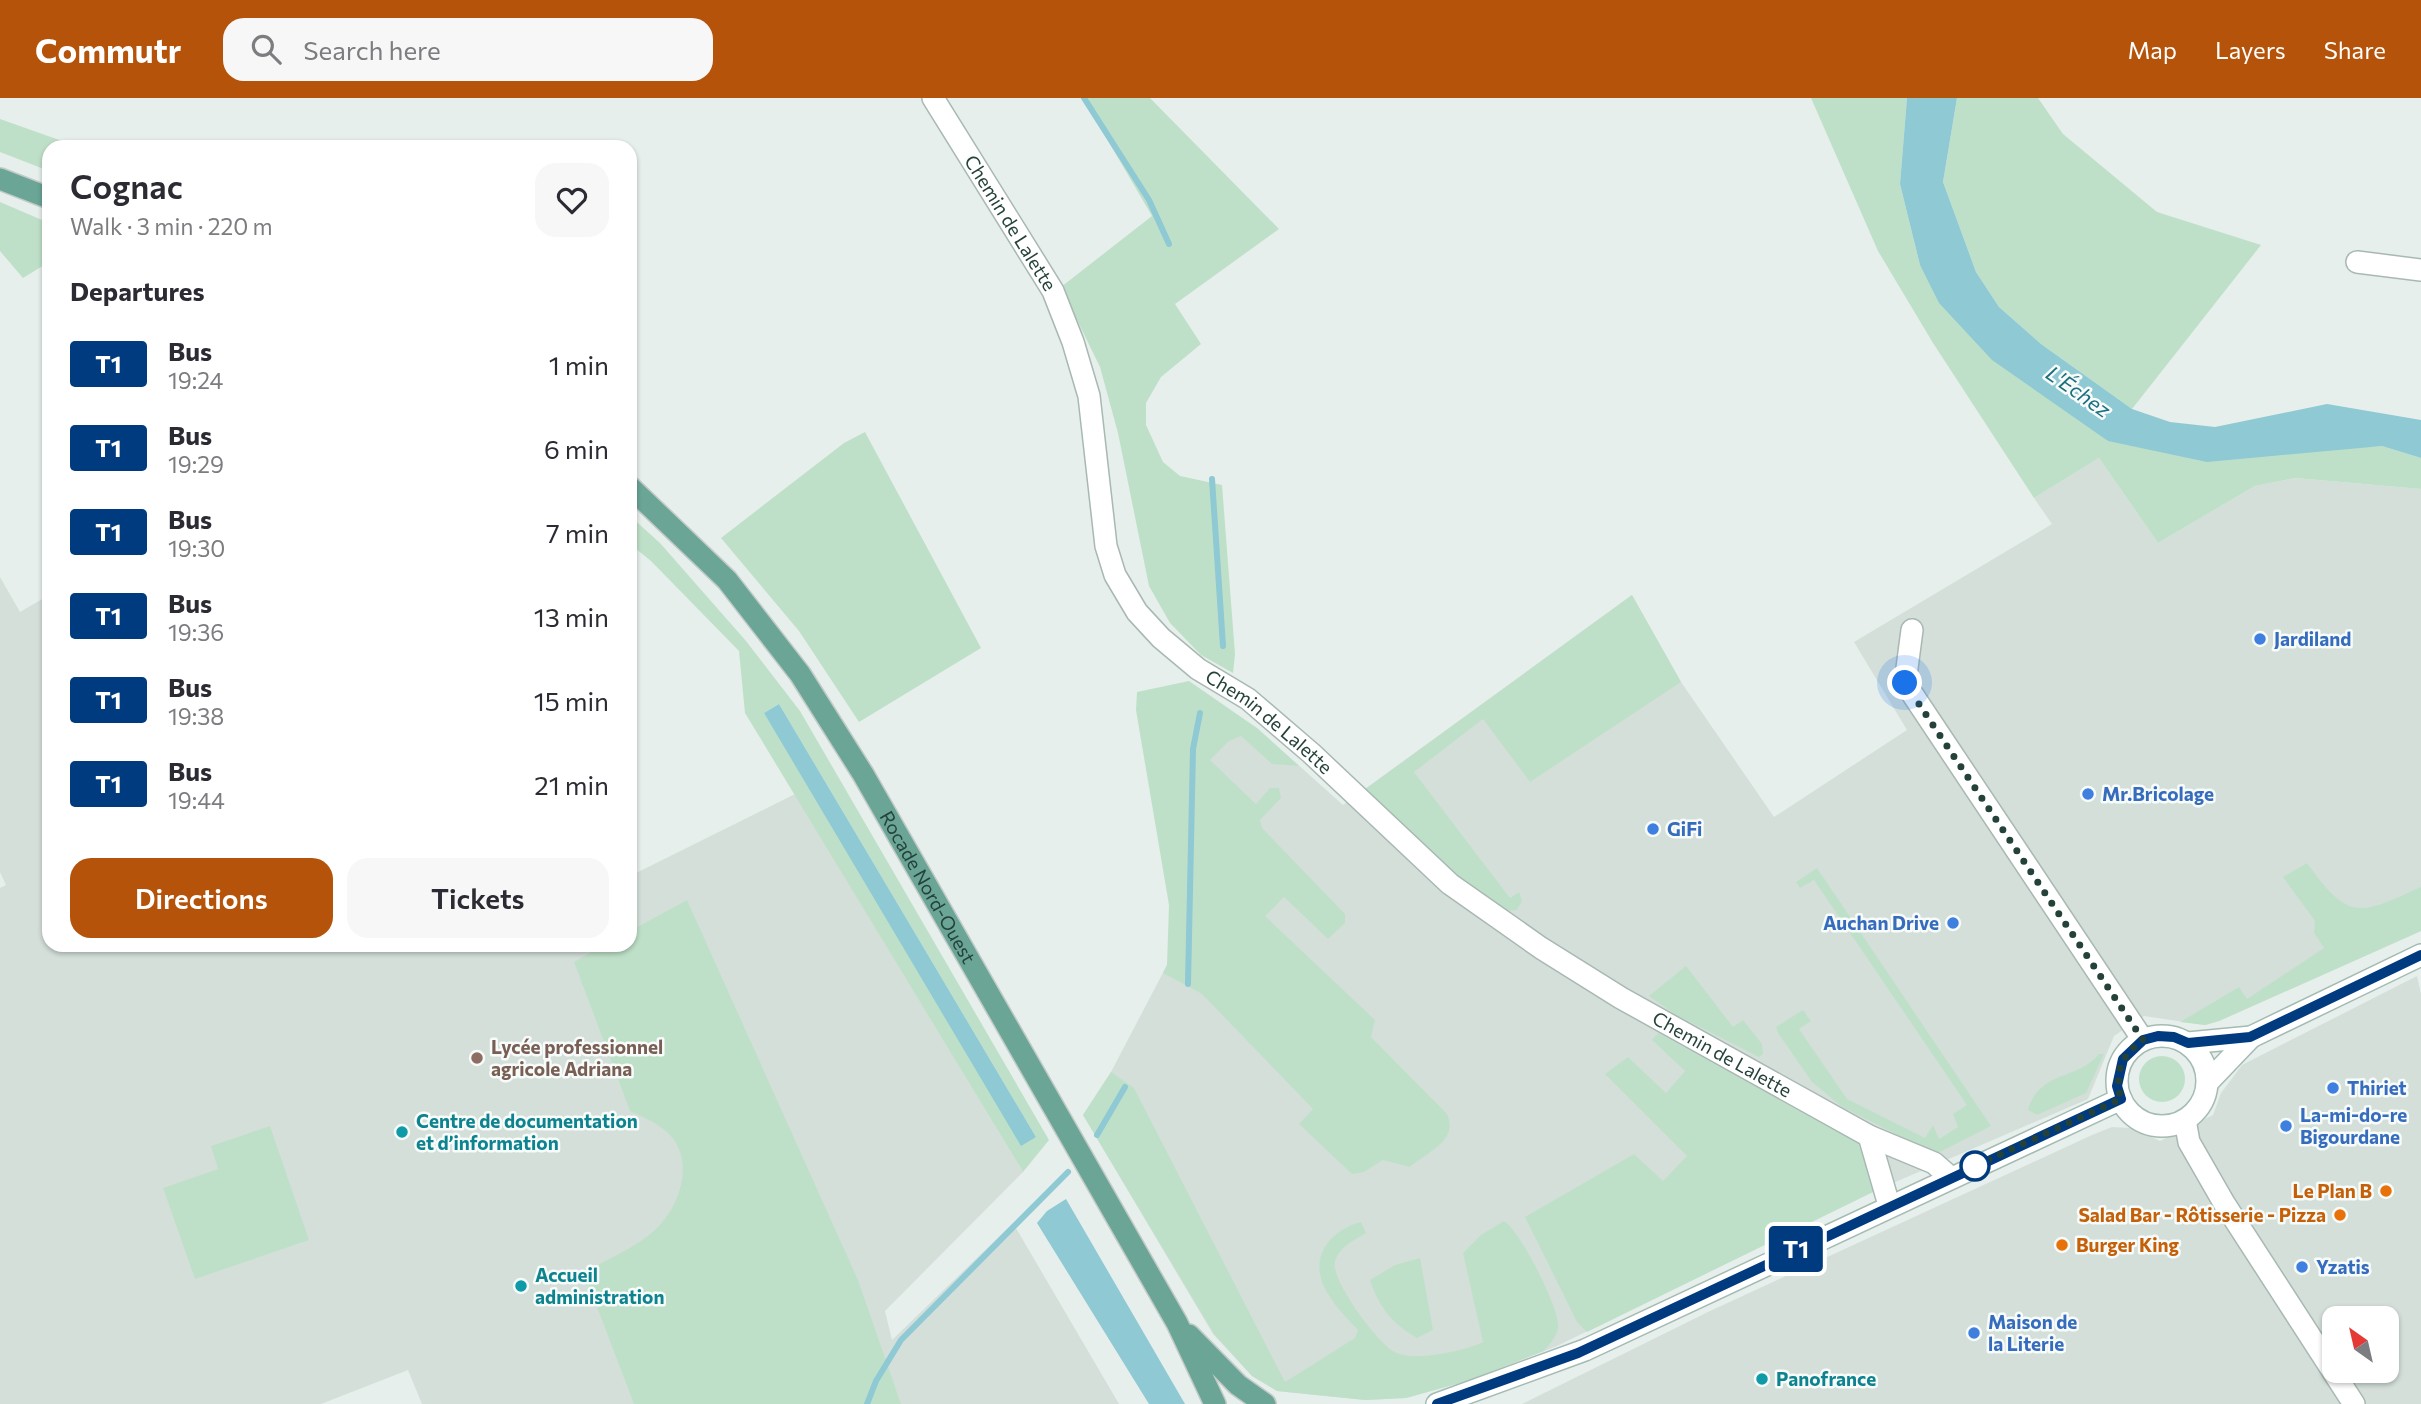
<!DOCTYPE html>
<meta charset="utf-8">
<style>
:root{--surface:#fff;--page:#f7f7f7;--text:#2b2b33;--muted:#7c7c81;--accent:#b45309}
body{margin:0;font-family:Commissioner,sans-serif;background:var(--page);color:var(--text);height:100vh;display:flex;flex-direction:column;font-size:26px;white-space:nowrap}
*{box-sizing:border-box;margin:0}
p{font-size:23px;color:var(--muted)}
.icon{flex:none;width:38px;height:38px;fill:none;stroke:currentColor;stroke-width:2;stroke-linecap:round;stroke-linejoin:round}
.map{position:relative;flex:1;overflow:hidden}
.drawer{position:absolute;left:42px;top:42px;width:595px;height:812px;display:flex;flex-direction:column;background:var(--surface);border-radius:21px;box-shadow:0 2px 5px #0004}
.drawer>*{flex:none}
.badge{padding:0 14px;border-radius:5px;font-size:24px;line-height:46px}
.needle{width:46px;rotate:326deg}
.tools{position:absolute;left:2322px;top:1208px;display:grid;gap:14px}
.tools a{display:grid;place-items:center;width:77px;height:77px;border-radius:14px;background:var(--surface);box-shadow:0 2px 5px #0004;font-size:35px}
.you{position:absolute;width:35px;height:35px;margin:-18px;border:5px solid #fff;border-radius:50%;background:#1a73e8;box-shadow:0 0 0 10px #1a73e833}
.map>.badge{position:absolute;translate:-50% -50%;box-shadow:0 0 0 4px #fff}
h2{padding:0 28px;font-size:26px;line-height:63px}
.round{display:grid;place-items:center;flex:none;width:74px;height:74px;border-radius:21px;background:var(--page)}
.summary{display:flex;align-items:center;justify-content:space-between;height:119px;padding:0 28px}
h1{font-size:33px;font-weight:600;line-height:52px}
.action{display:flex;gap:14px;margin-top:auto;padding:14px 28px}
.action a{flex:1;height:80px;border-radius:21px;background:var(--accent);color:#fff;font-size:28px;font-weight:600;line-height:80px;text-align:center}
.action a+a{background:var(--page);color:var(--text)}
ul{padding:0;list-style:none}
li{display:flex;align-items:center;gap:21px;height:84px;padding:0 28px}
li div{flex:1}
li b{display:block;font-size:26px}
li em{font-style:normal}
li .badge{min-width:77px;font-weight:700;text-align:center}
header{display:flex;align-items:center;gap:42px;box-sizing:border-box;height:98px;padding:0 35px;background:var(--accent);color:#fff}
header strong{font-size:33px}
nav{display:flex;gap:38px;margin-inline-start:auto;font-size:24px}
.search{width:490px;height:63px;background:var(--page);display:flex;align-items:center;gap:18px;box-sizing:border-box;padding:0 24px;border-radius:21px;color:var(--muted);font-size:26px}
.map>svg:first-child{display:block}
.built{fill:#d4dfda;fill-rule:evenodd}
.green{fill:#bfe0c8;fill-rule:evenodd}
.water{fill:#8ec9d4}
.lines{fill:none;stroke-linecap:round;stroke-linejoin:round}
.stream{stroke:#8ec9d4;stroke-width:6}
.minor-casing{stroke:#a8b8b2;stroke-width:24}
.tertiary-casing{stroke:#a8b8b2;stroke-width:24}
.secondary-casing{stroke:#a4bbb3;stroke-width:24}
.primary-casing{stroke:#c2cac8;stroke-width:24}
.minor{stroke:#fff;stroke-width:21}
.tertiary{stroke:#fff;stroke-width:21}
.secondary{stroke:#fff;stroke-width:21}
.primary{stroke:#6aa596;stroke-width:21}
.line-casing{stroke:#fff;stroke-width:16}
.line{stroke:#003b80;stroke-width:10}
.walk{stroke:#24423a;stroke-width:7;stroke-dasharray:0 12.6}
.shop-dot{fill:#3f7fe0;stroke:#f7fbf9;stroke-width:2.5}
.education-dot{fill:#8d6e63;stroke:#f7fbf9;stroke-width:2.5}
.culture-dot{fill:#0f9aa8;stroke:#f7fbf9;stroke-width:2.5}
.stop-dot{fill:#fff;stroke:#003b80;stroke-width:3.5}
.food-dot{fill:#e8710a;stroke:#f7fbf9;stroke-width:2.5}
.labels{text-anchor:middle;stroke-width:5;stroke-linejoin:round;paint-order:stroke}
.street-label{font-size:19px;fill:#24423a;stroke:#f7fbf9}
.shop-label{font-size:19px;font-weight:bold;fill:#366cbe;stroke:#f7fbf9;text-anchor:start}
.education-label{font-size:19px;font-weight:bold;fill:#785e54;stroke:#f7fbf9;text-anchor:start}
.culture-label{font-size:19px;font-weight:bold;fill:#0d838f;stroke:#f7fbf9;text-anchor:start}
.food-label{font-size:19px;font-weight:bold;fill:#c56008;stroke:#f7fbf9;text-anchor:end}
.water-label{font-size:21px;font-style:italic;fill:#1c6f80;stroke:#f7fbf9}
</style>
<header>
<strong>Commutr</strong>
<div class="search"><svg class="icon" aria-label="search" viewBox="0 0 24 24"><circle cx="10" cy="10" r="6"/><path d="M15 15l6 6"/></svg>Search here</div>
<nav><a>Map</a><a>Layers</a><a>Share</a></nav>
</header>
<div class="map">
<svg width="2421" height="1306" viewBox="0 0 2421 1306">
<rect width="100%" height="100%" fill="#e6efeb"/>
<!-- built -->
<g class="built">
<path d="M 2099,360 L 2158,445 L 2255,388 L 2295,380 L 2421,391 L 2421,833 L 2219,923 L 2205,927 L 2144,918 L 2114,938 L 2088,1001 L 1877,1092 L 1557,1248 L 1467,1283 L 1406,1300 L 1365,1302 L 1277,1293 L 1252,1278 L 1213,1236 L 1083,1017 L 1111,974 L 1167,867 L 1200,642 L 1257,630 L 1343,707 L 1632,497 L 1681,584 L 1774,719 L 1907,632 L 1854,544 L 2052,426 L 2034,400 Z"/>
<path d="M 0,479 L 20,514 L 49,497 L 49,847 L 630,847 L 630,778 L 795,696 L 1023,1074 L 885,1213 L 892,1242 L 1013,1125 L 1119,1306 L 422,1306 L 408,1272 L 321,1306 L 0,1306 L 0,790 L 6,787 L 0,774 Z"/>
<path d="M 2417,878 L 2421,896 L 2421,1306 L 1522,1306 L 1710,1213 L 2092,1037 L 2112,1029 L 2130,1030 L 2160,1043 L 2213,1017 L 2221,995 L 2242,967 ZM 2334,1220 L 2387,1220 L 2387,1272 L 2334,1272 Z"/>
</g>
<!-- green -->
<g class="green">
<path d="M 1083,0 L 1150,0 L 1279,131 L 1175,206 L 1201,246 L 1161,279 L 1146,305 L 1146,327 L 1163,364 L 1180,378 L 1222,387 L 1235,556 L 1233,575 L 1201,557 L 1170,525 L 1149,488 L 1118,335 L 1100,269 L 1061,189 L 1152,118 Z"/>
<path d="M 1811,0 L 1907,0 L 1900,86 L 1920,167 L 2108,343 L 2344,350 L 2382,348 L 2421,360 L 2421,391 L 2295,380 L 2255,388 L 2158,445 L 2099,360 L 2034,400 L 1933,245 L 1878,153 Z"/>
<path d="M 1957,0 L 2038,0 L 2063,36 L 2157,114 L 2261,147 L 2132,311 L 2041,246 L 1999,209 L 1976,174 L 1943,84 Z"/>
<path d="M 0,21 L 79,49 L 49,49 L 49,73 L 0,54 Z"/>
<path d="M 0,104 L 49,125 L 49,164 L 23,180 L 0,153 Z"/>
<path d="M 865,334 L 981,550 L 859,624 L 799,533 L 721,440 L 844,345 Z"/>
<path d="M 630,418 L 660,445 L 746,543 L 800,613 L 1049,1042 L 1023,1074 L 745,615 L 739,553 L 651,463 L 630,446 ZM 779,606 L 1036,1039 L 1036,1040 L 764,615 Z"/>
<path d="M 1632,497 L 1681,584 L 1530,684 L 1483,621 L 1414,674 L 1510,800 L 1519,794 L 1522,803 L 1517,812 L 1507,813 L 1452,776 L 1364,692 Z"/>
<path d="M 1189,583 L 1257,630 L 1299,668 L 1272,666 L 1241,638 L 1229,643 L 1210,662 L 1256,706 L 1270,690 L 1279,690 L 1281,700 L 1260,722 L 1262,730 L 1345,816 L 1345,825 L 1328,841 L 1284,799 L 1265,818 L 1375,922 L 1371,939 L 1447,1016 C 1459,1043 1428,1053 1410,1069 L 1383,1062 L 1364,1074 L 1352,1076 L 1299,1026 L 1313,1011 L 1202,896 L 1163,875 L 1167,867 L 1169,807 L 1136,612 L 1137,594 Z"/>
<path d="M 2307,765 C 2349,823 2358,818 2421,789 L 2421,833 L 2219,923 L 2205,927 L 2180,924 L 2239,889 L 2247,901 L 2324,850 L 2314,835 L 2315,823 L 2283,779 Z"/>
<path d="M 1817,770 L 1991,1028 L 1936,1056 L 1842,1009 L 1812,984 L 1778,935 L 1776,929 L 1803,912 L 1811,923 L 1799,931 L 1847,1001 L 1925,1040 L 1933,1027 L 1939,1041 L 1958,1029 L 1953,1016 L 1967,1007 L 1814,782 L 1800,790 L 1796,784 Z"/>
<path d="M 687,802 L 858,1182 L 901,1306 L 634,1306 L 584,1175 C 605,1162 641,1147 657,1130 C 682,1105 697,1056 663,1031 C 653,1023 641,1018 630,1013 L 574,864 L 604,847 L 630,847 L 630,833 Z"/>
<path d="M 1686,868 L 1733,929 L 1743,922 L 1762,946 L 1763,956 L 1759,959 L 1676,917 L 1649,898 Z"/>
<path d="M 1658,935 L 1858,1045 L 1877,1092 L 1587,1234 L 1577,1224 L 1525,1119 L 1634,1056 L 1663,1083 L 1687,1058 L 1605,976 L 1628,959 L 1666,995 L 1685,973 L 1652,942 Z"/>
<path d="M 2099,956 L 2104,956 L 2086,995 L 2037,1017 L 2028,1012 C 2039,972 2077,983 2099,956 Z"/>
<circle cx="2162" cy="981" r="23"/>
<path d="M 1111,974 L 1134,990 L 1285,1284 L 1355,1240 L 1358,1232 C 1335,1208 1303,1176 1329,1143 C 1338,1133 1349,1127 1361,1124 L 1366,1135 C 1353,1143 1339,1149 1335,1164 C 1331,1182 1376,1243 1393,1253 C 1412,1265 1464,1253 1483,1244 L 1463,1155 L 1481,1137 L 1504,1123 C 1519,1131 1561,1212 1558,1230 C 1557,1238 1549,1247 1544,1253 L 1467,1283 L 1406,1300 L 1365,1302 L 1277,1293 L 1252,1278 L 1214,1236 L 1083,1017 Z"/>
<path d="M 270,1028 L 309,1142 L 195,1181 L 163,1090 L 218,1071 L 211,1048 Z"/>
<path d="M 1420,1160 L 1433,1232 L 1417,1240 C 1392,1226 1379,1209 1370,1182 L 1395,1167 Z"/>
</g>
<!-- water -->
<g class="water">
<path d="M 1907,0 L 1957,0 L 1943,84 L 1976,174 L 1999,209 L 2041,246 L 2132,311 L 2170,324 L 2215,329 L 2327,306 L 2421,322 L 2421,360 L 2382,348 L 2207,364 L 2108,343 L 1992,262 L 1939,205 L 1920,167 L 1900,86 Z"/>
<path d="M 779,606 L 1036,1039 L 1021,1048 L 764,615 Z"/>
<path d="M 1066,1101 L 1185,1306 L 1149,1306 L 1037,1125 L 1047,1113 Z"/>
</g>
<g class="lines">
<!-- stream -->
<g class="stream">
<path d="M 1084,0 L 1149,102 L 1169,146"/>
<path d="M 1212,381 L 1223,548"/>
<path d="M 1188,886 L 1193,651 L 1200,615"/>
<path d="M 1097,1037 L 1125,989"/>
<path d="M 867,1306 L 876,1283 L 901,1242 L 1068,1074"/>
</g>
<!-- minor casing -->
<g class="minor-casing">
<g id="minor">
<path id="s1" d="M 933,0 L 1053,193 L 1073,244 L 1089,298 L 1106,448 L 1115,477 L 1137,514 L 1161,540 L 1198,571 L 1248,601 L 1311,655 L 1450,786 L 1541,850 L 1621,900 L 1869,1038 L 1934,1065 L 1950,1079"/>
<path d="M 2357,164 L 2421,172"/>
<path d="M 1912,532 L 1905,585 L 2143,942"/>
<path d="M 1869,1038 L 1889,1107"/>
</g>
</g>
<!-- tertiary casing -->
<g class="tertiary-casing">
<path id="tertiary" d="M 2185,1022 L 2189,1044 L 2224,1105 L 2354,1306"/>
</g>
<!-- secondary casing -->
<g class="secondary-casing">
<g id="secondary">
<circle cx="2162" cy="983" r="45"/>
<path d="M 2188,945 L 2251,939 L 2421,857"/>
<path d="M 2208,984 L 2251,939"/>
<path d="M 1437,1306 L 1585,1252 L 2121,1001"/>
</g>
</g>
<!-- primary casing -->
<g class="primary-casing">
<g id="primary">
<path d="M 0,81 L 49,100"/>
<path id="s2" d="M 630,389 L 727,482 L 800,576 L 863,676 L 1177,1225 L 1215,1306"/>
<path d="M 1189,1237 L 1238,1287 L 1265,1306"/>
</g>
</g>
<!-- minor -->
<use href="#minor" class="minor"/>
<!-- tertiary -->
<use href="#tertiary" class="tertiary"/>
<!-- secondary -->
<use href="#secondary" class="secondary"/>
<!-- primary -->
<use href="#primary" class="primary"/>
</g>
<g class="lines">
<!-- line casing -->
<g class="line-casing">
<path id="line" d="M 1437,1306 L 1578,1255 L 2121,1001 L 2117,988 L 2123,961 L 2143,942 L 2158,938 L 2174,939 L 2188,945 L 2250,939 L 2421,857"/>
</g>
<!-- line -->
<use href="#line" class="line"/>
<!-- walk -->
<path class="walk" d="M 1905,585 L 2143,942 C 2121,957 2114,975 2121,1001 L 1975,1068"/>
</g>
<!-- markers -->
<g class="shop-dot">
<circle cx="2260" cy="541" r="7"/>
<circle cx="2088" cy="696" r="7"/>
<circle cx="1653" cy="731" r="7"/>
<circle cx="1953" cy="825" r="7"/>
<circle cx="2333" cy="990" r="7"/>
<circle cx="2286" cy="1028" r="7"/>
<circle cx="2302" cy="1169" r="7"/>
<circle cx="1974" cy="1235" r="7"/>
</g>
<circle class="education-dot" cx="477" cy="960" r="7"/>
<g class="culture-dot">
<circle cx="402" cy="1034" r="7"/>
<circle cx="521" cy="1188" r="7"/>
<circle cx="1762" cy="1281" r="7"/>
</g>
<circle class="stop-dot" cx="1975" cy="1068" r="14"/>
<g class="food-dot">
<circle cx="2386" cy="1093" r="7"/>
<circle cx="2340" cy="1117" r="7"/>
<circle cx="2062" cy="1147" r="7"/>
</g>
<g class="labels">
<!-- street labels -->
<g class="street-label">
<text dy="7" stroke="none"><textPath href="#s1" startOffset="147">Chemin de Lalette</textPath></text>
<text dy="7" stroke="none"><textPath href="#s1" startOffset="735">Chemin de Lalette</textPath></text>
<text dy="7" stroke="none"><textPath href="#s2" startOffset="502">Rocade Nord-Ouest</textPath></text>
<text dy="7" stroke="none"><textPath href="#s1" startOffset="1300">Chemin de Lalette</textPath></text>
</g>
<!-- shop labels -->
<g class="shop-label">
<text x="2274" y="548">Jardiland</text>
<text x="2102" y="703">Mr.Bricolage</text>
<text x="1667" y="738">GiFi</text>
<text x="1939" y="832" text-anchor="end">Auchan Drive</text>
<text x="2347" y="997">Thiriet</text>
<text x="2300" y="1024">La-mi-do-re<tspan x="2300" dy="22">Bigourdane</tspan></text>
<text x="2316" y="1176">Yzatis</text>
<text x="1988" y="1231">Maison de<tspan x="1988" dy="22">la Literie</tspan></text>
</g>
<!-- education labels -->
<g class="education-label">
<text x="491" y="956">Lycée professionnel<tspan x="491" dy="22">agricole Adriana</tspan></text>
</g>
<!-- culture labels -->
<g class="culture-label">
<text x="416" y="1030">Centre de documentation<tspan x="416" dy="22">et d’information</tspan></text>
<text x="535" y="1184">Accueil<tspan x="535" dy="22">administration</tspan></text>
<text x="1776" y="1288">Panofrance</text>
</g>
<!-- food labels -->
<g class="food-label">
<text x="2372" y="1100">Le Plan B</text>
<text x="2326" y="1124">Salad Bar - Rôtisserie - Pizza</text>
<text x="2076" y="1154" text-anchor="start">Burger King</text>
</g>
<!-- water labels -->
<g class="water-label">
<text transform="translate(2078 294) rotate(35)" y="7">L'Échez</text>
</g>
</g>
</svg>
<div class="tools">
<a><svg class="needle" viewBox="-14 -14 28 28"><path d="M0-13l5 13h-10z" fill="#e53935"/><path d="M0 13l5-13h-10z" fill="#7c7c81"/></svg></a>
</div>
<div class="you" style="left:1905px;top:585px"></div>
<b class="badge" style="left:1796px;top:1151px;background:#003b80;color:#fff">T1</b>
<section class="drawer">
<div class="summary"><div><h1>Cognac</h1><p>Walk · 3 min · 220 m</p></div><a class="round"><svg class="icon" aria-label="heart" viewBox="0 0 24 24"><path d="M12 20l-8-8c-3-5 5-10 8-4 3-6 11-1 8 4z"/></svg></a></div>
<h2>Departures</h2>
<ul>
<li><span class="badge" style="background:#003b80;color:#fff">T1</span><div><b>Bus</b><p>19:24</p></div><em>1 min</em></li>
<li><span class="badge" style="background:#003b80;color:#fff">T1</span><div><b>Bus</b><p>19:29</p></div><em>6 min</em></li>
<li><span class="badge" style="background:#003b80;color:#fff">T1</span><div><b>Bus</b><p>19:30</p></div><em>7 min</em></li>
<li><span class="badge" style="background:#003b80;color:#fff">T1</span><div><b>Bus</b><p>19:36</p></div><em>13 min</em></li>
<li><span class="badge" style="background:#003b80;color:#fff">T1</span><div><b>Bus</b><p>19:38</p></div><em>15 min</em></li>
<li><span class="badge" style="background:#003b80;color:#fff">T1</span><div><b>Bus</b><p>19:44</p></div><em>21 min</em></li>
</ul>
<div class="action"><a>Directions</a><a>Tickets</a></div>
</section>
</div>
